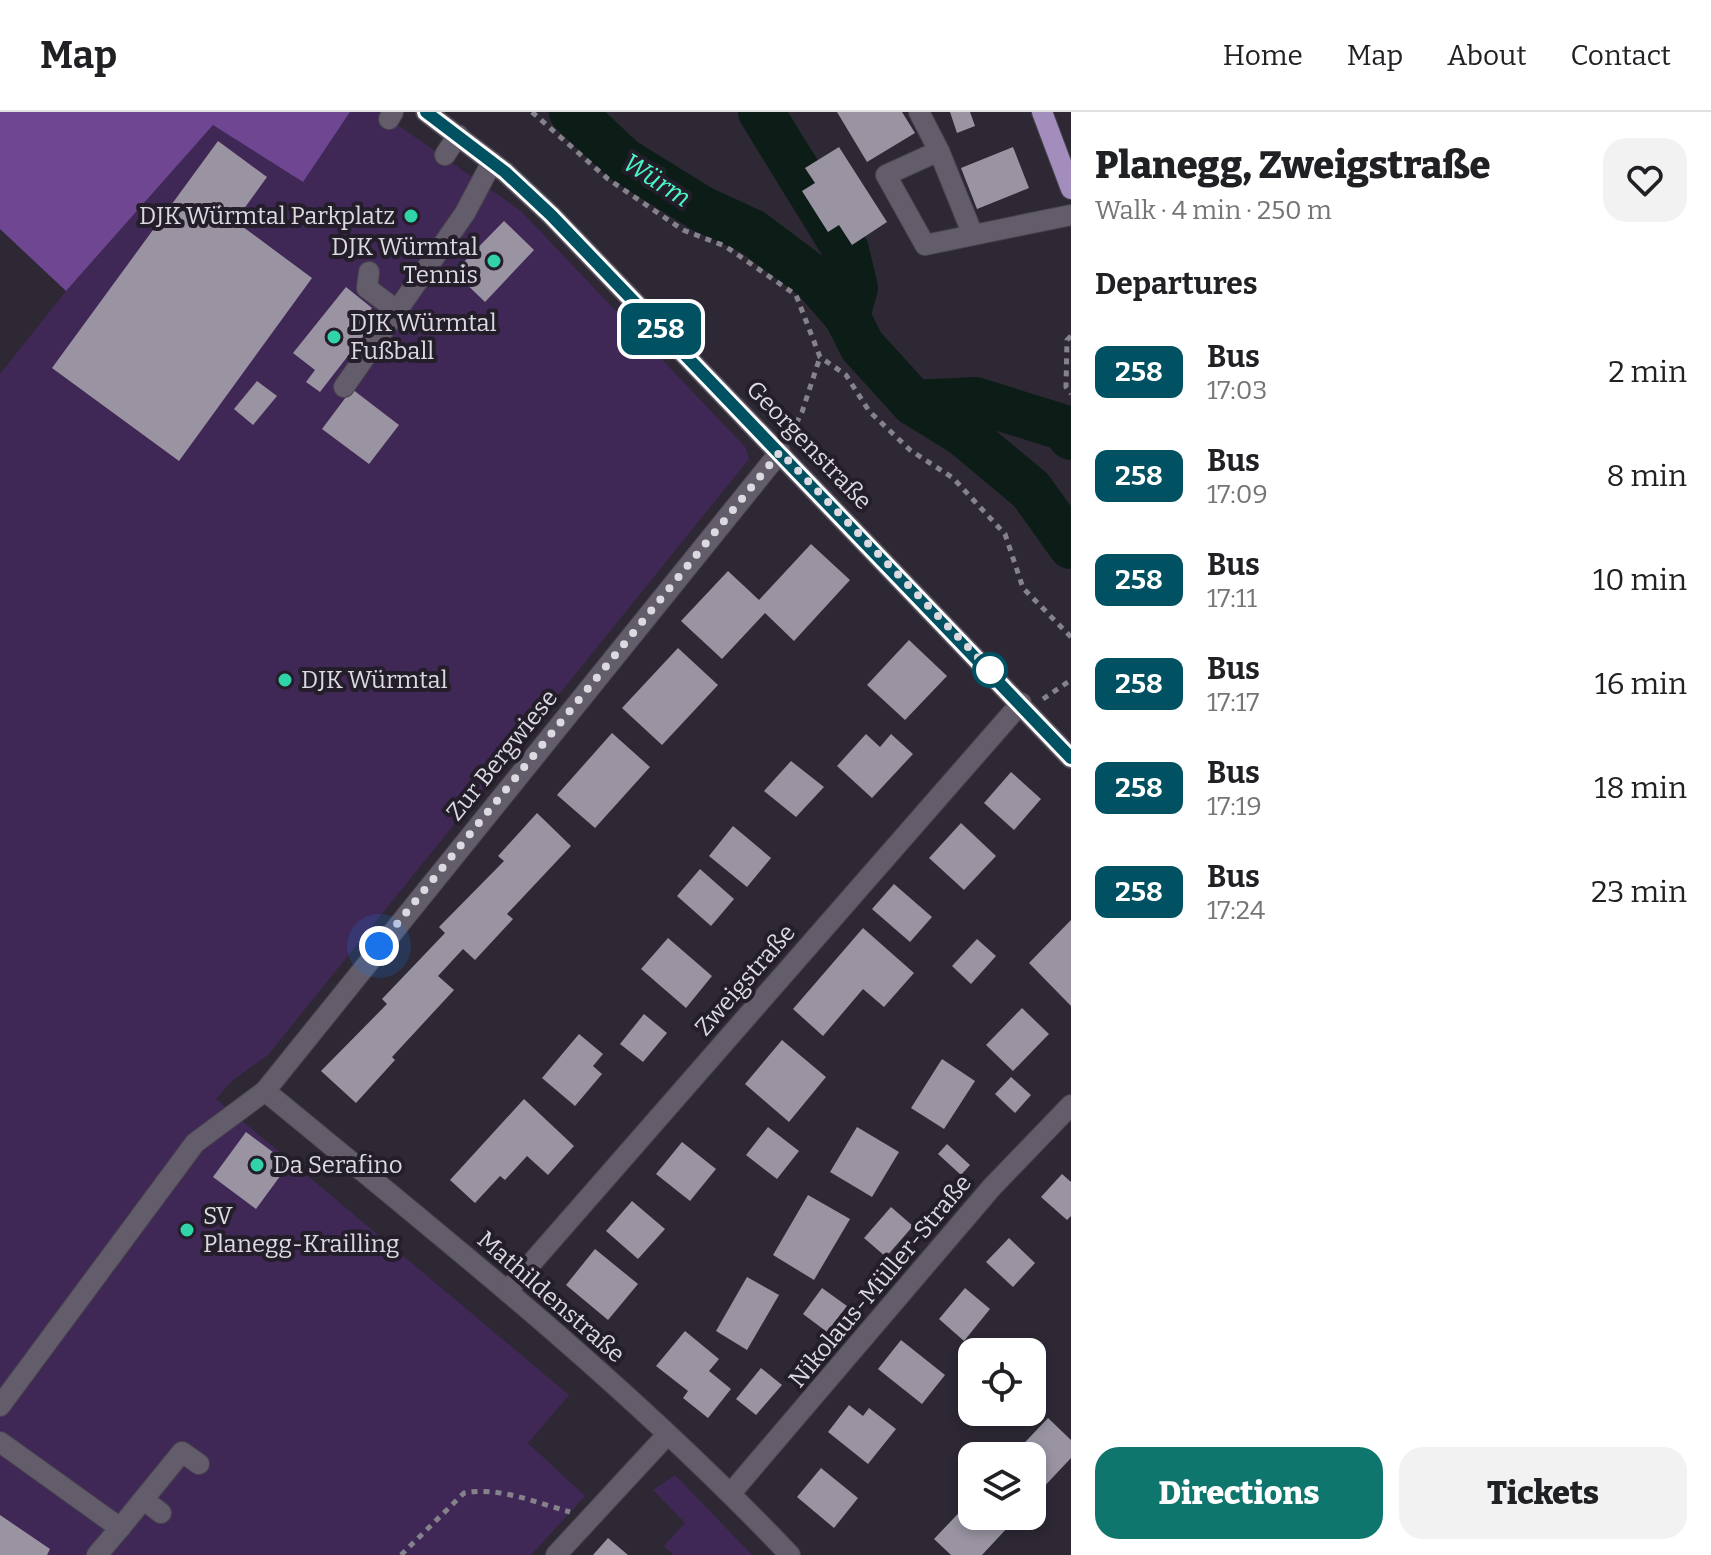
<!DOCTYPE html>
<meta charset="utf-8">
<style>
:root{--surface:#fff;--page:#f2f2f2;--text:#202124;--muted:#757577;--line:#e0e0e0;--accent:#0f766e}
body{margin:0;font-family:Bitter,serif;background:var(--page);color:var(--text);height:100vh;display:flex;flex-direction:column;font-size:30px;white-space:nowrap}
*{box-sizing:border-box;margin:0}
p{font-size:26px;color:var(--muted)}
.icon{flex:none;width:44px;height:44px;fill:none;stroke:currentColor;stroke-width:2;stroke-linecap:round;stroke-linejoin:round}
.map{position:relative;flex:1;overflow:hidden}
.side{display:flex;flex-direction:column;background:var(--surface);width:640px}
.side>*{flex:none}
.badge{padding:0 16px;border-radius:12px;font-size:28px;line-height:52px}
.tools{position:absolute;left:958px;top:1226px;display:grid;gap:16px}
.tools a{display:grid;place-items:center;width:88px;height:88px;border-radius:16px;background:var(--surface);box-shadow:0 4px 12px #0003;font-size:40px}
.you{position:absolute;width:40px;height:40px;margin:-20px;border:6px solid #fff;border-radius:50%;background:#1a73e8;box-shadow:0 0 0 12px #1a73e833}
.map>.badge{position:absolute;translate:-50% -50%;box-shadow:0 0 0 4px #fff}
h2{padding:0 24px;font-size:30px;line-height:72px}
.round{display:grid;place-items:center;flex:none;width:84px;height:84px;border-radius:24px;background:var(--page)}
.head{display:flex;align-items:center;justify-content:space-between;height:136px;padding:0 24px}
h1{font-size:38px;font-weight:800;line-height:60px}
.action{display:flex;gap:16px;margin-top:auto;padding:16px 24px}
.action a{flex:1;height:92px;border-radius:24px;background:var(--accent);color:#fff;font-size:32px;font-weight:800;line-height:92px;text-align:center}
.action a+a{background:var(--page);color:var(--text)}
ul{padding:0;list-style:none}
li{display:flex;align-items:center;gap:24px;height:104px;padding:0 24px}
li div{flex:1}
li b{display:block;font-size:30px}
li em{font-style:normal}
li .badge{min-width:88px;font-weight:700;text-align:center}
header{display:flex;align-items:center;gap:48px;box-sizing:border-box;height:112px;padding:0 40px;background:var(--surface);border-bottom:2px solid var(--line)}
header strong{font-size:38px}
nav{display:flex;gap:44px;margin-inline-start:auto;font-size:28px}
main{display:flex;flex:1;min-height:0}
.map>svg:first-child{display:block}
.green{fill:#402856}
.forest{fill:#6e4692}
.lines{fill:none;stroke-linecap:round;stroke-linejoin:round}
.river{stroke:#0c1d17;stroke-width:46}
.building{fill:#9a94a2}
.minor-casing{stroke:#49454e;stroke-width:22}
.major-casing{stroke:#49454e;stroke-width:22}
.path{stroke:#86828c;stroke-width:5;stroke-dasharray:6 6;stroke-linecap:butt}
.minor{stroke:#635d6b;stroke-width:20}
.major{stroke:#a38dbc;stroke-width:20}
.line-casing{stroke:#fff;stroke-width:18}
.line{stroke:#005262;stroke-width:12}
.walk{stroke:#dcd9e0;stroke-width:8;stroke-dasharray:0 14.4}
.poi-dot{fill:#31d4a9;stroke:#241e2a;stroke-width:3}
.stop-dot{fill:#fff;stroke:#005262;stroke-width:4}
.labels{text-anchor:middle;stroke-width:8;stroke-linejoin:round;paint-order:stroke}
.poi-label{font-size:24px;fill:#dcd9e0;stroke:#241e2a;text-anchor:start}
.street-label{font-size:24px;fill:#dcd9e0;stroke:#241e2a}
.water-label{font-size:26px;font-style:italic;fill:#4cf7c7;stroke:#241e2a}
</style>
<header>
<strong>Map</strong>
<nav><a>Home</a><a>Map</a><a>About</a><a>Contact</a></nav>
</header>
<main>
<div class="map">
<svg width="1071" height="1443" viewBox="0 0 1071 1443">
<rect width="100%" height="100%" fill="#2d2834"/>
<!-- green -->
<g class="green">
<path d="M 350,0 L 379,0 L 521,99 L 746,336 L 749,347 L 268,943 L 233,968 L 216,987 L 569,1283 L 528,1331 L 585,1384 L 531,1443 L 0,1443 L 0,262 L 66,179 L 213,13 L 303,70 Z"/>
<path d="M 675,1363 L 752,1443 L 674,1443 L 664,1434 L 685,1411 L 653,1378 Z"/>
</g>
<!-- forest -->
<path class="forest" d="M 0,0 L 350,0 L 303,70 L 213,13 L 66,179 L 0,117 Z"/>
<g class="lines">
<!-- river -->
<g class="river">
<path d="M 572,0 L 623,48 L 702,97 L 752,120 L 815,167 L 847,204 L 862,234 L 914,291 L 964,322 L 1031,378 L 1071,434"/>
<path d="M 761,0 L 846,138 L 855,176 L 847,204"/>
<path d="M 914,291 L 975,288 L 1065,316 L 1071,325"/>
</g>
</g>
<!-- building -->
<g class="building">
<path d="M 837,0 L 902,0 L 915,21 L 867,50 Z"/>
<path d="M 950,0 L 970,0 L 975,14 L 957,21 Z"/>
<path d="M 218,29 L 267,65 L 235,109 L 312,166 L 179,349 L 52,256 Z"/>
<path d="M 839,35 L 887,110 L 852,133 L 839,113 L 828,120 L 802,79 L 815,71 L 805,56 Z"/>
<path d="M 1013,35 L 1029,76 L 977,97 L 961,56 Z"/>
<path d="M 504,109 L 534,138 L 485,190 L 454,160 Z"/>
<path d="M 346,175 L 372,196 L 367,202 L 375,209 L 320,280 L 306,270 L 315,258 L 293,241 Z"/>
<path d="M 257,269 L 277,284 L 253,313 L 234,297 Z"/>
<path d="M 352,277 L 399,313 L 369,352 L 322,317 Z"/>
<path d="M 811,432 L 850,468 L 794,529 L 765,501 L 722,547 L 681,509 L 728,459 L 759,488 Z"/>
<path d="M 909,528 L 947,564 L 905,608 L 867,573 Z"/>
<path d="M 678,536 L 718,573 L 662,633 L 622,596 Z"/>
<path d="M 612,621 L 650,655 L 595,716 L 557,683 Z"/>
<path d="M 866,622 L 880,635 L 891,622 L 913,642 L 872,686 L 837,654 Z"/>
<path d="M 791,649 L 824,675 L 796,705 L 764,679 Z"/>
<path d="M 1011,660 L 1041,687 L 1014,718 L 984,691 Z"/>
<path d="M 537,701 L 571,734 L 507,802 L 513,807 L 475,848 L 463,837 L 438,864 L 454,878 L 392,945 L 395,948 L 356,991 L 321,959 L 387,892 L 382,887 L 445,821 L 439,815 L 504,749 L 498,744 Z"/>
<path d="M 961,711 L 996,744 L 964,778 L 929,746 Z"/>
<path d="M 733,714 L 771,746 L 747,775 L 709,744 Z"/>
<path d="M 700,757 L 734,787 L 711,814 L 677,784 Z"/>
<path d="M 894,772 L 932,805 L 910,830 L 872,797 Z"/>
<path d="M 1071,808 L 1071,894 L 1029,851 Z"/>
<path d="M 863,816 L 914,861 L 884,895 L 863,877 L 823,924 L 793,897 Z"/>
<path d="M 668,826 L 712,864 L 686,896 L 641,857 Z"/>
<path d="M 977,827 L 996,844 L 971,872 L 952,854 Z"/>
<path d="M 1022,896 L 1049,922 L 1013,959 L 986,933 Z"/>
<path d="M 644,902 L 667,921 L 643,950 L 620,932 Z"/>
<path d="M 579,922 L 603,942 L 593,954 L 602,962 L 575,994 L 542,966 Z"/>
<path d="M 782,928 L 826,965 L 789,1010 L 745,972 Z"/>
<path d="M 942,947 L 975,969 L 944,1017 L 911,996 Z"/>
<path d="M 1011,965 L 1031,983 L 1015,1001 L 995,982 Z"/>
<path d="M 524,987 L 574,1034 L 548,1063 L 527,1044 L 505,1068 L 500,1064 L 475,1091 L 450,1068 Z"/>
<path d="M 768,1015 L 799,1039 L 777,1067 L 746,1043 Z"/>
<path d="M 857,1015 L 899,1040 L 872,1085 L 830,1060 Z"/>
<path d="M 246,1020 L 289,1052 L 256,1097 L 213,1065 Z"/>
<path d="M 682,1030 L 716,1057 L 690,1089 L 656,1062 Z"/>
<path d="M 947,1032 L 970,1053 L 961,1063 L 938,1042 Z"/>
<path d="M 1062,1062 L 1071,1070 L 1071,1104 L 1067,1108 L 1041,1085 Z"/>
<path d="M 808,1083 L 850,1107 L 814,1168 L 773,1143 Z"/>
<path d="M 632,1089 L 665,1117 L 638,1147 L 606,1119 Z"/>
<path d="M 891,1095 L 913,1114 L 886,1145 L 864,1126 Z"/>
<path d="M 1009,1126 L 1035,1151 L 1013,1175 L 986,1150 Z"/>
<path d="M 595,1137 L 638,1172 L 608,1208 L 566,1173 Z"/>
<path d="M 747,1165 L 779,1183 L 747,1238 L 716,1219 Z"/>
<path d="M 822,1176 L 847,1194 L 827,1220 L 803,1202 Z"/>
<path d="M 965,1176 L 990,1197 L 964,1229 L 939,1207 Z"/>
<path d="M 685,1219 L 719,1247 L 709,1259 L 731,1277 L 708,1306 L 683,1286 L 688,1279 L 656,1254 Z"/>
<path d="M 901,1228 L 945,1263 L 922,1292 L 878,1257 Z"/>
<path d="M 761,1256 L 782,1273 L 756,1303 L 736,1287 Z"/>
<path d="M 849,1293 L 863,1304 L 869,1296 L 896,1317 L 868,1352 L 828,1320 Z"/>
<path d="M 1048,1306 L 1071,1328 L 1071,1346 L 1039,1380 L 1032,1374 L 1032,1344 L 1012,1344 Z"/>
<path d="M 821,1356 L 858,1386 L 834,1416 L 797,1385 Z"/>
<path d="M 972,1387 L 972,1404 L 998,1404 L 1009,1414 L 982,1443 L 951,1443 L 934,1427 Z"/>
<path d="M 0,1403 L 50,1437 L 47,1443 L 0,1443 Z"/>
<path d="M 608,1426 L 628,1443 L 593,1443 Z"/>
</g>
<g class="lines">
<!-- minor casing -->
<g class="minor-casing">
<g id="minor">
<path d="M 426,0 L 505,60 L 551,103 L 1071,646"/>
<path d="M 919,0 L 939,39"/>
<path d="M 389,7 L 393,0"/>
<path d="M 445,43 L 458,23"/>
<path d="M 973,123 L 939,39 L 886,63 L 925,133 L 1071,103"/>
<path d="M 369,160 L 367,176 L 399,200"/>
<path d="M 344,275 L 465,101 L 492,50"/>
<path d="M 265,979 C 445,1127 629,1273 790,1443"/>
<path d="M 508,1178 L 1021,591"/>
<path d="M 0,1294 L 195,1031 L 265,979 L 780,340"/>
<path d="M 0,1330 L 120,1416 L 97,1443"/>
<path d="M 731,1381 L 992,1075 L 1071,993"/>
<path d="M 144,1388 L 161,1401"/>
<path d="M 120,1416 L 182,1340 L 199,1352"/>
<path d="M 556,1443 L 667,1323"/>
</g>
</g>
<!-- major casing -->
<g class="major-casing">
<path id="major" d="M 1042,0 L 1071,77"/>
</g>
<!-- path -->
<g class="path">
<path d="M 532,0 L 608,67 L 683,118 L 725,134 L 796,183 L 820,245 L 846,263 L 869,299 L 910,338 L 953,366 L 1005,422 L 1023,476 L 1071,525"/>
<path d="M 1071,224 L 1067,228 L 1066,275 L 1071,282"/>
<path d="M 791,322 L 802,300 L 820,245"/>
<path d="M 1043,587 L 1071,568"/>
<path d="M 401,1443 L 464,1381 C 498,1374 537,1391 570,1400"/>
</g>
<!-- minor -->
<use href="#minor" class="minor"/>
<!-- major -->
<use href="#major" class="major"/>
</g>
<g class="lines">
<!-- line casing -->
<g class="line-casing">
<path id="line" d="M 426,0 L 505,60 L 551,103 L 1071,646"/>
</g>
<!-- line -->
<use href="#line" class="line"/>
<!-- walk -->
<path class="walk" d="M 379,834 L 780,340 L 990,558"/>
</g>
<!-- markers -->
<g class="poi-dot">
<circle cx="411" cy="104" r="8"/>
<circle cx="494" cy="149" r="8"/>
<circle cx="334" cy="225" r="8"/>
<circle cx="285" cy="568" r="8"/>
<circle cx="257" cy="1053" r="8"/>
<circle cx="187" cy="1118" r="8"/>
</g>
<circle class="stop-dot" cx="990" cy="558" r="16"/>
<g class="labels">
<!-- poi labels -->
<g class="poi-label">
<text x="395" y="112" text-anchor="end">DJK Würmtal Parkplatz</text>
<text x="478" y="143" text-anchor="end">DJK Würmtal<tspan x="478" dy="28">Tennis</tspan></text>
<text x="350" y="219">DJK Würmtal<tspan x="350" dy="28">Fußball</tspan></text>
<text x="301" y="576">DJK Würmtal</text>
<text x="273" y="1061">Da Serafino</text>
<text x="203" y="1112">SV<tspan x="203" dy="28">Planegg-Krailling</tspan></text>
</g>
<!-- street labels -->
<g class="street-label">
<text transform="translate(809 333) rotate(46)" y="8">Georgenstraße</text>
<text transform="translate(502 643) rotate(-51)" y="8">Zur Bergwiese</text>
<text transform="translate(745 868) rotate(-49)" y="8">Zweigstraße</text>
<text transform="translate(880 1169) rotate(-50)" y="8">Nikolaus-Müller-Straße</text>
<text transform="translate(551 1185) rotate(41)" y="8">Mathildenstraße</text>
</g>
<!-- water labels -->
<g class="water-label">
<text transform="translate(657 68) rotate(33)" y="9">Würm</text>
</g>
</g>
</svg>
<div class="tools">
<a><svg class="icon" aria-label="locate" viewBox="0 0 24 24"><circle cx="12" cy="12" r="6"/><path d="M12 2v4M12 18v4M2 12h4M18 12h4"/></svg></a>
<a><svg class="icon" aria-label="layers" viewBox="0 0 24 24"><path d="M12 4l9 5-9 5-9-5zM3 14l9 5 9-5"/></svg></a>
</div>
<div class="you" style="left:379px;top:834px"></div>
<b class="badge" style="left:661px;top:217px;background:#005262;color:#fff">258</b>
</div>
<section class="side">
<div class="head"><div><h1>Planegg, Zweigstraße</h1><p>Walk · 4 min · 250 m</p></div><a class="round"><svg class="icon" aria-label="heart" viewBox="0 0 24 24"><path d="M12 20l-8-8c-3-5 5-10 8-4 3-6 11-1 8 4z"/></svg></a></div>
<h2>Departures</h2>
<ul>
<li><span class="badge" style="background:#005262;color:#fff">258</span><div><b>Bus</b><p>17:03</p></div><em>2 min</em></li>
<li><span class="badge" style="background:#005262;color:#fff">258</span><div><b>Bus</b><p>17:09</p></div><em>8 min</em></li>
<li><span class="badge" style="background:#005262;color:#fff">258</span><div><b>Bus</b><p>17:11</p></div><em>10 min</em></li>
<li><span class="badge" style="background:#005262;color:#fff">258</span><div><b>Bus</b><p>17:17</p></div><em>16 min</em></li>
<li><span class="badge" style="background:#005262;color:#fff">258</span><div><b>Bus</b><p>17:19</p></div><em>18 min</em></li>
<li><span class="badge" style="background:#005262;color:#fff">258</span><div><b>Bus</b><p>17:24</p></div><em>23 min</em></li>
</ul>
<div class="action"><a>Directions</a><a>Tickets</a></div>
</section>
</main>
